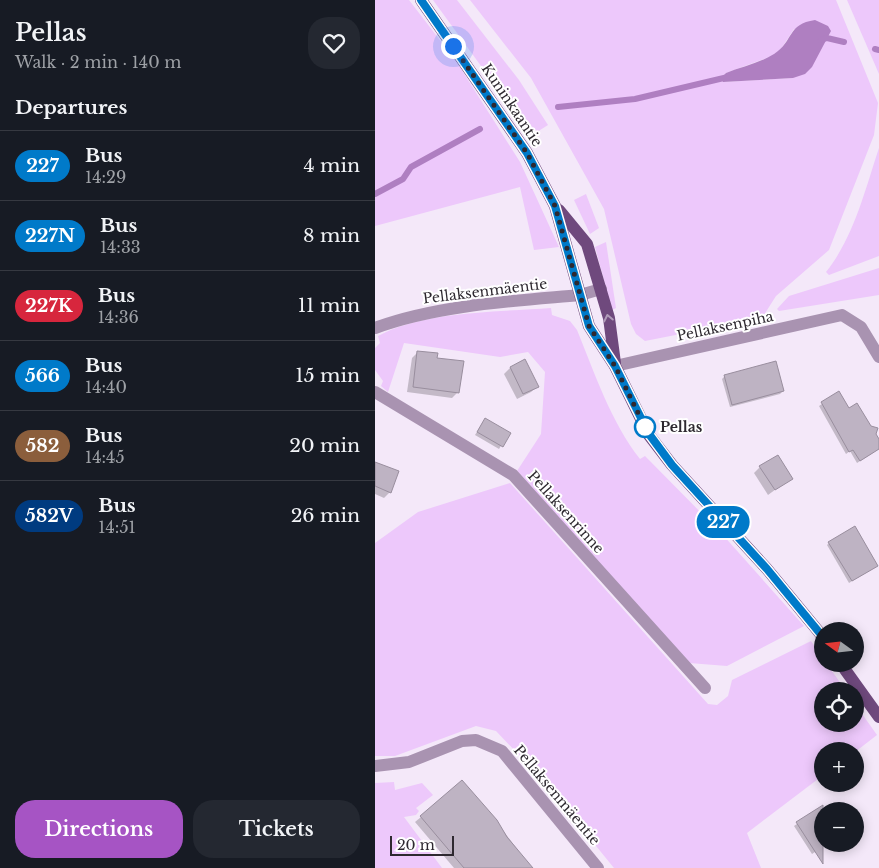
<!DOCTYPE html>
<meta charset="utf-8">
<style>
:root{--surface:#171b24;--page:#242831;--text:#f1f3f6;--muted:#9ea1a6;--line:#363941;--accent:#a654c4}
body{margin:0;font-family:"Libre Baskerville",serif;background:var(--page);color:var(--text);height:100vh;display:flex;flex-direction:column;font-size:19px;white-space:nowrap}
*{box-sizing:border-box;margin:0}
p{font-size:16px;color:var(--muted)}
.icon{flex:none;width:28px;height:28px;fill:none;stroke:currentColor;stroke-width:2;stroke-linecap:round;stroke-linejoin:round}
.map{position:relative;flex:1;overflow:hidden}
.side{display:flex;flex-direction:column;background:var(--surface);width:375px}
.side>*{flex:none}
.badge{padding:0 10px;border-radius:16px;font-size:18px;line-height:32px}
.needle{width:32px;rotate:285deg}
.buttons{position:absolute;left:439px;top:622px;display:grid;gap:10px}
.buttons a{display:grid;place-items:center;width:50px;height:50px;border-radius:50%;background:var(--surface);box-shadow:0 2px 12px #0003;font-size:25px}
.scale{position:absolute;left:15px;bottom:12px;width:64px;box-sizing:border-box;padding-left:5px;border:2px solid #2e2930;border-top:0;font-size:14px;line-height:18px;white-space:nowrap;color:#2e2930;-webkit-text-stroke:4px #fff;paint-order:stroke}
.you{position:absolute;width:25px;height:25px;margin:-12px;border:4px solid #fff;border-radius:50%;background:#1a73e8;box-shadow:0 0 0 8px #1a73e833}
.map>.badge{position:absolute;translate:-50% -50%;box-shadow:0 0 0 2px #fff}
h2{padding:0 15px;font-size:19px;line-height:45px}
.round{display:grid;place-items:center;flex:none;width:52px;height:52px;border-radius:20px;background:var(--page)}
.head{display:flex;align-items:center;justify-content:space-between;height:85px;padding:0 15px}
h1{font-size:24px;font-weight:600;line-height:38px}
.action{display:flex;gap:10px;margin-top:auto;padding:10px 15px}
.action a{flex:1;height:58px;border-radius:20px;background:var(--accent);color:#fff;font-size:20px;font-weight:600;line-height:58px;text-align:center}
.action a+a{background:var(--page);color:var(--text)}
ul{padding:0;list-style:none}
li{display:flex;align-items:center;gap:15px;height:70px;padding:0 15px;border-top:1px solid var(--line)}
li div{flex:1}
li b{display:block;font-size:19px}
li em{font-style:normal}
li .badge{min-width:55px;font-weight:700;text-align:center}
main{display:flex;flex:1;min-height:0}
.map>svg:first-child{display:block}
.green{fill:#edc8fb;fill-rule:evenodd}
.water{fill:#af7fc1}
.shadow{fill:#0003}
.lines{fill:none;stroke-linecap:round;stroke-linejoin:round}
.stream{stroke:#af7fc1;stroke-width:6}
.building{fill:#beb3c3;stroke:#998e9e}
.minor{stroke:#a993b1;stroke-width:12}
.major{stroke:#6f497d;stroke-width:12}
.oneway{stroke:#b09bb8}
.line-casing{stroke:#fff;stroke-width:11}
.line{stroke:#007ac9;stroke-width:8}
.walk{stroke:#2e2930;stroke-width:5;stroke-dasharray:0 9}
.stop-dot{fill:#fff;stroke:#007ac9;stroke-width:2.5}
.labels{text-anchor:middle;stroke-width:4;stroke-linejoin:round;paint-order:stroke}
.street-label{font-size:14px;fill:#2e2930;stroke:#fff}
.stop-label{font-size:14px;font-weight:bold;fill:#2e2930;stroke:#fff;text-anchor:start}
</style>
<main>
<section class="side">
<div class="head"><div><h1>Pellas</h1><p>Walk · 2 min · 140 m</p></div><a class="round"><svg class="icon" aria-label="heart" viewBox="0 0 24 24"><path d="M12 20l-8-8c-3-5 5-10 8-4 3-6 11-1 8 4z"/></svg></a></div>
<h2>Departures</h2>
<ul>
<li><span class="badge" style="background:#007ac9;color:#fff">227</span><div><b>Bus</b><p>14:29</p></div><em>4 min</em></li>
<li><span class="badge" style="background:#007ac9;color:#fff">227N</span><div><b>Bus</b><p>14:33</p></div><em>8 min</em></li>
<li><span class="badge" style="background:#d7263d;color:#fff">227K</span><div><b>Bus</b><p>14:36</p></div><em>11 min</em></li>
<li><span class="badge" style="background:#007ac9;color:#fff">566</span><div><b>Bus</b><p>14:40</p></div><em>15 min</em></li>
<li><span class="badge" style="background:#8b5e3c;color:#fff">582</span><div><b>Bus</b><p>14:45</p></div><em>20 min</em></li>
<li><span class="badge" style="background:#003b80;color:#fff">582V</span><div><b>Bus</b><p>14:51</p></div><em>26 min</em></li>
</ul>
<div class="action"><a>Directions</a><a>Tickets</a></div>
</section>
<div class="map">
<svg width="504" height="868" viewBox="0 0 504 868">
<rect width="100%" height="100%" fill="#f4e8f9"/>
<!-- green -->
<g class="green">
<path d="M 0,0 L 34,0 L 81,61 L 145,162 L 184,247 L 159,250 L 145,187 L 0,226 Z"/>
<path d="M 58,0 L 82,0 L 144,80 L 173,125 L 162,132 L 122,88 Z"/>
<path d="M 95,0 L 461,0 L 503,103 L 499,135 L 454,250 L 401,296 L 387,318 L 270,341 L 261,334 L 256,324 L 229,209 L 156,78 ZM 419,29 L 455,35 L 418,78 L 348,82 L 346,78 L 351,73 L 397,56 L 406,49 Z"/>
<path d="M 472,0 L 504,0 L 504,74 Z"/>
<path d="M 504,148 L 504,256 L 454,275 L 451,272 C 479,237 490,190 504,148 Z"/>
<path d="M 211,194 L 224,228 L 215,234 L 199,200 Z"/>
<path d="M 231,242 L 241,308 L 237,310 L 220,247 Z"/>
<path d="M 504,268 L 504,295 L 404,311 L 402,309 L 414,296 Z"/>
<path d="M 176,308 L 177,315 L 195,321 L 202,330 C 220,374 236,422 265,459 L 270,456 L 347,534 L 429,626 L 352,666 L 314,663 L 142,471 L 166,434 L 170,372 L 153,352 L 125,357 L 29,343 L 13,392 L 6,386 L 8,381 L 0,370 L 0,348 L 5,343 L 3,336 C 49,311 124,312 176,308 Z"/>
<path d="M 135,483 L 333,704 L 342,705 L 353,696 L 357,680 L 436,641 L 447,657 L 448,664 L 452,664 L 471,691 L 448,691 L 448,724 L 480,724 L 480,704 L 502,735 L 480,752 L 448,751 L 447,776 L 372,833 L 386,868 L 239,868 L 164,776 L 121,731 L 101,726 L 20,756 L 0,756 L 0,543 L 43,512 Z"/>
<path d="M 19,782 L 20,790 L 47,783 L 58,795 L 41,808 L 44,811 L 41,815 L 29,817 L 67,868 L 0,868 L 0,783 Z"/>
</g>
<!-- water -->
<path class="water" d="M 440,20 L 453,26 L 456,31 L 437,67 L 430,74 L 418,78 L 348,82 L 346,78 L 351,73 C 366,67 385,63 399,54 C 419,41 412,24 440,20 Z"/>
<!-- shadow -->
<g class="shadow">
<path d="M 43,352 L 61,359 L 83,392 L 77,398 L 32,392 L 37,358 Z"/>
<path d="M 150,361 L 162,387 L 156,392 L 142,399 L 129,374 L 135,368 Z"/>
<path d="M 350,376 L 408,391 L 405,394 L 355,407 L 347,379 Z"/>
<path d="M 463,393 L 473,409 L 500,434 L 504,442 L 504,449 L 482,463 L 475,451 L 471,454 L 444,406 Z"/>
<path d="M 108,422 L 134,433 L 124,449 L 100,435 Z"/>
<path d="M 0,466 L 15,492 L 9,498 L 0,494 Z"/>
<path d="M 385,467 L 416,478 L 393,495 L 379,473 Z"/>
<path d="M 454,543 L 502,566 L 474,583 L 452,545 Z"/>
<path d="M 442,810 L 448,844 L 452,844 L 437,854 L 419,826 Z"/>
<path d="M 46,817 L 121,821 L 156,868 L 79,868 L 40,822 Z"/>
</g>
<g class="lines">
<!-- stream -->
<g class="stream">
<path d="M 446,40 L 452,38 L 469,42"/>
<path d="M 500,49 L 504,50"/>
<path d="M 183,107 L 260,99 L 353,77"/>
<path d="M 0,194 L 28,179 L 36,167 L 105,129"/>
</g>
</g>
<!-- building -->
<g class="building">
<path d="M 42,351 L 63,353 L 62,358 L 89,361 L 84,393 L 38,387 Z"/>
<path d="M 150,359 L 164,387 L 148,394 L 135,367 Z"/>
<path d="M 401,361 L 409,391 L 357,405 L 349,375 Z"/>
<path d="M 464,391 L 474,408 L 482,403 L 496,426 L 503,428 L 501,434 L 504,439 L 504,449 L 485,461 L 478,450 L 474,452 L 446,402 Z"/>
<path d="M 110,418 L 136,433 L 128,447 L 102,432 Z"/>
<path d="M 403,455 L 418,479 L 400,490 L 384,466 Z"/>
<path d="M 0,462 L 24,471 L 16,493 L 0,486 Z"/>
<path d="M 480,526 L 503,566 L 477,581 L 453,542 Z"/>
<path d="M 87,780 L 122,820 L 132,837 L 158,868 L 89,868 L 45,816 Z"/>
<path d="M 448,805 L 448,864 L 421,822 Z"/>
</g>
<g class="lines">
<!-- minor -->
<g class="minor">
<path d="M 0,328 C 62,305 139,301 205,295 L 226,289"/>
<path d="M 240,366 L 467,315 L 486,327 L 504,357"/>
<path d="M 0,392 L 138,475 L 330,688"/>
<path d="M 0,766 L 34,762 L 87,741 L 101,740 L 127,751 L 223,868"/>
</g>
<!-- major -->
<g class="major">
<path d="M 46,0 L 152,153 L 180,206 L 214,326 L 240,366 L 274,435 L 297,465 L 392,569 L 448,637"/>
<path d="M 184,210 L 212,244 L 234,318 L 240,363"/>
<path d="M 466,664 L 504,717"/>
</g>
</g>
<!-- one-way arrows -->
<defs><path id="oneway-chevron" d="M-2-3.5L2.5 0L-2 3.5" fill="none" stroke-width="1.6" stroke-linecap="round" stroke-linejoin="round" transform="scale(1.25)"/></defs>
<use class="oneway" href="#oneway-chevron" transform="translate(233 318) rotate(-102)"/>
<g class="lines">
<!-- line casing -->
<g class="line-casing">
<path id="line" d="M 46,0 L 152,153 L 180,206 L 214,326 L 240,366 L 274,434 L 297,465 L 392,569 L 448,637"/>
</g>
<!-- line -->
<use href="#line" class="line"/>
<!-- walk -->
<path class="walk" d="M 78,46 L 152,153 L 180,206 L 214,326 L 240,366 L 270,427"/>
</g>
<!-- markers -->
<circle class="stop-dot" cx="270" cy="427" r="10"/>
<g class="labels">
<!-- street labels -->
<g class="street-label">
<text transform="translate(137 105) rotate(56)" y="5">Kuninkaantie</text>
<text transform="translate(110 291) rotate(-7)" y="5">Pellaksenmäentie</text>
<text transform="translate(350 326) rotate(-12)" y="5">Pellaksenpiha</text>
<text transform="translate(191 512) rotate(48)" y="5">Pellaksenrinne</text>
<text transform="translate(182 795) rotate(50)" y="5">Pellaksenmäentie</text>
</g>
<!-- stop labels -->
<g class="stop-label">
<text x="285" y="432">Pellas</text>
</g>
</g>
</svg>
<div class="buttons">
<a><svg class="needle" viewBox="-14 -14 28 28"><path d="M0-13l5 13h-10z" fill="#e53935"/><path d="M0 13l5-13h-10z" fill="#9ea1a6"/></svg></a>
<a><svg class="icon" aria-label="locate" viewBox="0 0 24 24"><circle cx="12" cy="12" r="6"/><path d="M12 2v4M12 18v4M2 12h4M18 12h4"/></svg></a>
<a>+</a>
<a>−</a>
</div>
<div class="scale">20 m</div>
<div class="you" style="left:78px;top:46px"></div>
<b class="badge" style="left:348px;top:522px;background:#007ac9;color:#fff">227</b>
</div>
</main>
